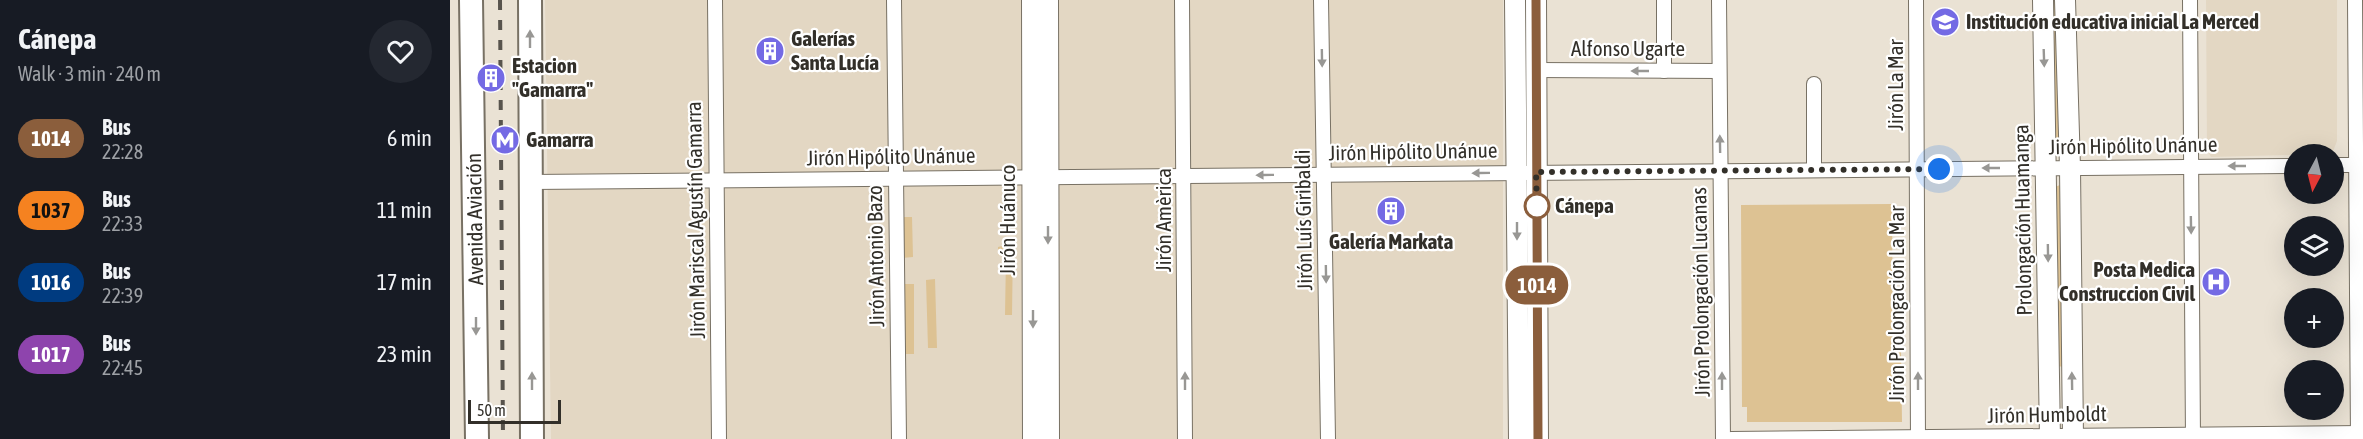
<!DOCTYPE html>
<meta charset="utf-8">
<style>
:root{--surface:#171b24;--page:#242831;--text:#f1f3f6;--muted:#9ea1a6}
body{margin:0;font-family:"Asap Condensed",sans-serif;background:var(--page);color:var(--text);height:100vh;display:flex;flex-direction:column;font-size:22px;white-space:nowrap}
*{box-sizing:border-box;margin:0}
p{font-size:20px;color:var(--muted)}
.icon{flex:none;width:33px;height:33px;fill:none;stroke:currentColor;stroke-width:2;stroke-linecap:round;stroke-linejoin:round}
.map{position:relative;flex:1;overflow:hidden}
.details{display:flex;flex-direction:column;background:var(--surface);width:450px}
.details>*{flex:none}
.badge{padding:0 12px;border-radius:20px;font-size:21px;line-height:39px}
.needle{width:39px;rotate:187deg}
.buttons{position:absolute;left:1834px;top:144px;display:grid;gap:12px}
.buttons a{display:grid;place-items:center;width:60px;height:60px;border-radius:50%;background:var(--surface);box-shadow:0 6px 24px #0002;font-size:30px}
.scale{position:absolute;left:18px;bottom:15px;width:93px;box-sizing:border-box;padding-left:6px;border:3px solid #322f29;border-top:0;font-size:16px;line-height:21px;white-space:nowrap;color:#322f29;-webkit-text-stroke:4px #fff;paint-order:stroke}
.you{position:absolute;width:30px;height:30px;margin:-15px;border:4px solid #fff;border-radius:50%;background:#1a73e8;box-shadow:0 0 0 9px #1a73e833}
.map>.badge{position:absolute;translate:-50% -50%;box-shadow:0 0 0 3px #fff}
.round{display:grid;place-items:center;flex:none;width:63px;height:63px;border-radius:32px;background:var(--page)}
.headline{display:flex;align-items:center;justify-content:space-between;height:102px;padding:0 18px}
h1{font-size:28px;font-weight:700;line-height:45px}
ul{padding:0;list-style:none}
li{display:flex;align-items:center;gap:18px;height:72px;padding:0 18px}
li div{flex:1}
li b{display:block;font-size:22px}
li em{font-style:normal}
li .badge{min-width:66px;font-weight:700;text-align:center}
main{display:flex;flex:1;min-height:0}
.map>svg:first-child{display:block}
.built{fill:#e3d7c3}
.green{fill:#ddc293}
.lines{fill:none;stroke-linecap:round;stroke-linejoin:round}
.street-casing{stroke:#787164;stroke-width:16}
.secondary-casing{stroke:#787164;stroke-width:22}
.primary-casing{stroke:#787164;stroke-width:26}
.street{stroke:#fff;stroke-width:14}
.secondary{stroke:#fff;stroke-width:20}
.primary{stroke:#fff;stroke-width:22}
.rail{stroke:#58544d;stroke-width:4;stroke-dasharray:10 10;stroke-linecap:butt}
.oneway{fill:#989794}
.line-casing{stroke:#fff;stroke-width:14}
.line{stroke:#8b5e3c;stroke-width:9}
.walk{stroke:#322f29;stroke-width:6;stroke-dasharray:0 10.8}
.stop-dot{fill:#fff;stroke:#8b5e3c;stroke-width:3}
.labels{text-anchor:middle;stroke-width:4.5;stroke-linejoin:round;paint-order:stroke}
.poi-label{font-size:21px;font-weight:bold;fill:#322f29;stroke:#fff;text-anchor:start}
.street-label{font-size:21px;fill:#322f29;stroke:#fff}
.stop-label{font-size:21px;font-weight:bold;fill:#322f29;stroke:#fff;text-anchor:start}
</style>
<main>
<section class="details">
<div class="headline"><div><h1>Cánepa</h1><p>Walk · 3 min · 240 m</p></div><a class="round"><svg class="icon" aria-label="heart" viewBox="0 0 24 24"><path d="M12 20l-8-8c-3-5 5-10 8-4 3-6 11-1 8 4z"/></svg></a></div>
<ul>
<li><span class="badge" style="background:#8b5e3c;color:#fff">1014</span><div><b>Bus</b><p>22:28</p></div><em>6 min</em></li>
<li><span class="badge" style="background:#f58220;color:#111">1037</span><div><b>Bus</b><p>22:33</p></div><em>11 min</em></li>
<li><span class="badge" style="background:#003b80;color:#fff">1016</span><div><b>Bus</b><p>22:39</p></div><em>17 min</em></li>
<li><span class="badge" style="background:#8e44ad;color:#fff">1017</span><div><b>Bus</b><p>22:45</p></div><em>23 min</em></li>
</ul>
</section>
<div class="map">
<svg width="1913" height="439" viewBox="0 0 1913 439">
<rect width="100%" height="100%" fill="#eae2d4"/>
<!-- built -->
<g class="built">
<path d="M 95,0 L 1053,0 L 1053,439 L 101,439 Z"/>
<path d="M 1756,0 L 1887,0 L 1887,141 L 1882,154 L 1761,157 L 1757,150 Z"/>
</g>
<!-- green -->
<g class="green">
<path d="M 1602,0 L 1616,0 L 1618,152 L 1605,152 Z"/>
<path d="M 1610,185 L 1618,186 L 1616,367 L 1606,366 L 1605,187 Z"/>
<path d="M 1442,204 L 1443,349 L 1451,349 L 1452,422 L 1297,422 L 1297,407 L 1292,407 L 1291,205 Z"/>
<path d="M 451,217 L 462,217 L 463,257 L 452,258 Z"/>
<path d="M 563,243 L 562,315 L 555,315 L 556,256 L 548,255 L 548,247 Z"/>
<path d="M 485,279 L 487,348 L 478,348 L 476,280 Z"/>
<rect x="453" y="284" width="11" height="70"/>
</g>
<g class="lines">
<!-- street casing -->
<g class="street-casing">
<g id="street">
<path d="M 265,0 L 269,439"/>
<path d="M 444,0 L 449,439"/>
<path d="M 732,0 L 735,439"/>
<path d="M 871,0 L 878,439"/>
<path d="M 1214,0 L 1214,71"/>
<path d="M 1269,0 L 1273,439"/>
<path d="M 1466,0 L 1468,439"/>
<path d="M 1740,0 L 1743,439"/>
<path d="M 1905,0 L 1908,439"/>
<path d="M 1086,70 L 1269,71"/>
<path d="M 1884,165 L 1913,165"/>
<path d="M 1364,170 L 1364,84"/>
<path d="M 81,182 L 1845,166"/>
<path d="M 1281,439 L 1913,433"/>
</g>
</g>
<!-- secondary casing -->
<g class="secondary-casing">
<g id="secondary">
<path d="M 582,0 L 583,439"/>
<path d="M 598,0 L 599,439"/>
<path d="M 1065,0 L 1069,439"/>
<path d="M 1086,0 L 1088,439"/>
<path d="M 1593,0 L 1600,439"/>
<path d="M 1615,0 L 1620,168 L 1623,439"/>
</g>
</g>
<!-- primary casing -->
<g class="primary-casing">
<g id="primary">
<path d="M 21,0 L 27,439"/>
<path d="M 80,0 L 82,439"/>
</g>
</g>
<!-- street -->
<use href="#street" class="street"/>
<!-- secondary -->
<use href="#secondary" class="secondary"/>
<!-- primary -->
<use href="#primary" class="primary"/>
<!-- rail -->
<path class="rail" d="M 50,0 L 53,439"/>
</g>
<!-- one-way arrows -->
<defs><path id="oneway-solid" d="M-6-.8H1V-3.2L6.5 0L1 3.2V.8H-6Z" transform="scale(1.5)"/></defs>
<g class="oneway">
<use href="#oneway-solid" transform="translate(80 39) rotate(-90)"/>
<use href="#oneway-solid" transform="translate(872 58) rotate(89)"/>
<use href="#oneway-solid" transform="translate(1594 58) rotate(88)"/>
<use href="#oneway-solid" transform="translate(1190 71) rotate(-180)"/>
<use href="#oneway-solid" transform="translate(1270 144) rotate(-91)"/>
<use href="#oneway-solid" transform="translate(1787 166) rotate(180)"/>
<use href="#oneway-solid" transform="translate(1541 168) rotate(180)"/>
<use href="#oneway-solid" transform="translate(1031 173) rotate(179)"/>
<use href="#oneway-solid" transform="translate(815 175) rotate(179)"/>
<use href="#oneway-solid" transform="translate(1741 225) rotate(89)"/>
<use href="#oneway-solid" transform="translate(1067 231) rotate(90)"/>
<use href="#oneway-solid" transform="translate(598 235) rotate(90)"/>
<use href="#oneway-solid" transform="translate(1598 253) rotate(89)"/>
<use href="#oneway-solid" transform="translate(876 274) rotate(89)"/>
<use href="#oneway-solid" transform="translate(583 319) rotate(90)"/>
<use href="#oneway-solid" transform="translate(26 326) rotate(90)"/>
<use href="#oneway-solid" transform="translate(82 381) rotate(-90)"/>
<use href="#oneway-solid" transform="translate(735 381) rotate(-90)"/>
<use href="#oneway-solid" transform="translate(1272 381) rotate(-90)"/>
<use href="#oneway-solid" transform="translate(1468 381) rotate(-90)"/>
<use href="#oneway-solid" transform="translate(1622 381) rotate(-91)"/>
</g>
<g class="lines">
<!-- line casing -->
<g class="line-casing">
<path id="line" d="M 1086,0 L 1088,439"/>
</g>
<!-- line -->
<use href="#line" class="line"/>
<!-- walk -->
<path class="walk" d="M 1087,206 L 1087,208 L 1086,172 L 1489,169"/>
</g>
<!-- icons -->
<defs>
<g id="school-disc" transform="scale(1.5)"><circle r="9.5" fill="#746ae4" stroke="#fff"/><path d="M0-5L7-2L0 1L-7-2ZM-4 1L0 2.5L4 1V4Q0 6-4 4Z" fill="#fff"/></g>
<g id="building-disc" transform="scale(1.5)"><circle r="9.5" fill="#746ae4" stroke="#fff"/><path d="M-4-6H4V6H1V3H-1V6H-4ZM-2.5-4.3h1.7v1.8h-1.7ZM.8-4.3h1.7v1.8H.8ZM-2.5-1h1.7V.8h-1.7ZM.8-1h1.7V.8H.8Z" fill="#fff"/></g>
<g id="metro-disc" transform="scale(1.5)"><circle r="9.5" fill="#746ae4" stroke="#fff"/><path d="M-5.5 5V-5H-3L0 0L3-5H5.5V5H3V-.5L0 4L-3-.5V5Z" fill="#fff"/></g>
<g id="hospital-disc" transform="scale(1.5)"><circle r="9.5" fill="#746ae4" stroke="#fff"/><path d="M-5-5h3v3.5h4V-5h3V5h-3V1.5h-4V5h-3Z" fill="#fff"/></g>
</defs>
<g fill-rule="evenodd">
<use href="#school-disc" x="1495" y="22"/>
<use href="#building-disc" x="320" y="51"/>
<use href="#building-disc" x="41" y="78"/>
<use href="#metro-disc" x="55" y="140"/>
<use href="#building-disc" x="941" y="211"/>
<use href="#hospital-disc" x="1766" y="282"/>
</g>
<!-- markers -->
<circle class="stop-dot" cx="1087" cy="206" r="12"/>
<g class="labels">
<!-- poi labels -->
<g class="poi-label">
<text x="1516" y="29">Institución educativa inicial La Merced</text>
<text x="341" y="46">Galerías<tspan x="341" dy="24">Santa Lucía</tspan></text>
<text x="62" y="73">Estacion<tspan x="62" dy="24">"Gamarra"</tspan></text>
<text x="76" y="147">Gamarra</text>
<text x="941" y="249" text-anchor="middle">Galería Markata</text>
<text x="1745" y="277" text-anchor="end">Posta Medica<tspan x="1745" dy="24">Construccion Civil</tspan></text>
</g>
<!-- street labels -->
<g class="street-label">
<text x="1178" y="56">Alfonso Ugarte</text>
<text transform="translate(1446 85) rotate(-90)" y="7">Jirón La Mar</text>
<text transform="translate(1683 146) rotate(-1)" y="7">Jirón Hipólito Unánue</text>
<text transform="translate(963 152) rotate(-1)" y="7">Jirón Hipólito Unánue</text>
<text transform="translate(441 157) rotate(-1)" y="7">Jirón Hipólito Unánue</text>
<text transform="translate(25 219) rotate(-91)" y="7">Avenida Aviación</text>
<text transform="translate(246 220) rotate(-91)" y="7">Jirón Mariscal Agustín Gamarra</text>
<text transform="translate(558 220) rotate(-90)" y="7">Jirón Huánuco</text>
<text transform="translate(714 220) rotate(-90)" y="7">Jirón Amèrica</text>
<text transform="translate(854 220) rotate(-91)" y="7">Jirón Luís Giribaldi</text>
<text transform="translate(1573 220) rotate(-91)" y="7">Prolongación Huamanga</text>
<text transform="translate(426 256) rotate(-91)" y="7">Jirón Antonio Bazo</text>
<text transform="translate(1251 292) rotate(-91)" y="7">Jirón Prolongación Lucanas</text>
<text transform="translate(1447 304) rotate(-90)" y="7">Jirón Prolongación La Mar</text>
<text transform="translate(1597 415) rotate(-1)" y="7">Jirón Humboldt</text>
</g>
<!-- stop labels -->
<g class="stop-label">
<text x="1105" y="213">Cánepa</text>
</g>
</g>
</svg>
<div class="buttons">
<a><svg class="needle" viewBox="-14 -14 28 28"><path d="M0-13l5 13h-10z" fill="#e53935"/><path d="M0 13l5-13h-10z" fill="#9ea1a6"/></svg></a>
<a><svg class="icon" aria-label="layers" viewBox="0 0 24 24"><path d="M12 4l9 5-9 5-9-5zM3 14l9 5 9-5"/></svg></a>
<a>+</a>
<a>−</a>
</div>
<div class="scale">50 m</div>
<div class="you" style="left:1489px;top:169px"></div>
<b class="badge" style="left:1087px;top:285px;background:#8b5e3c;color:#fff">1014</b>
</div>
</main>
